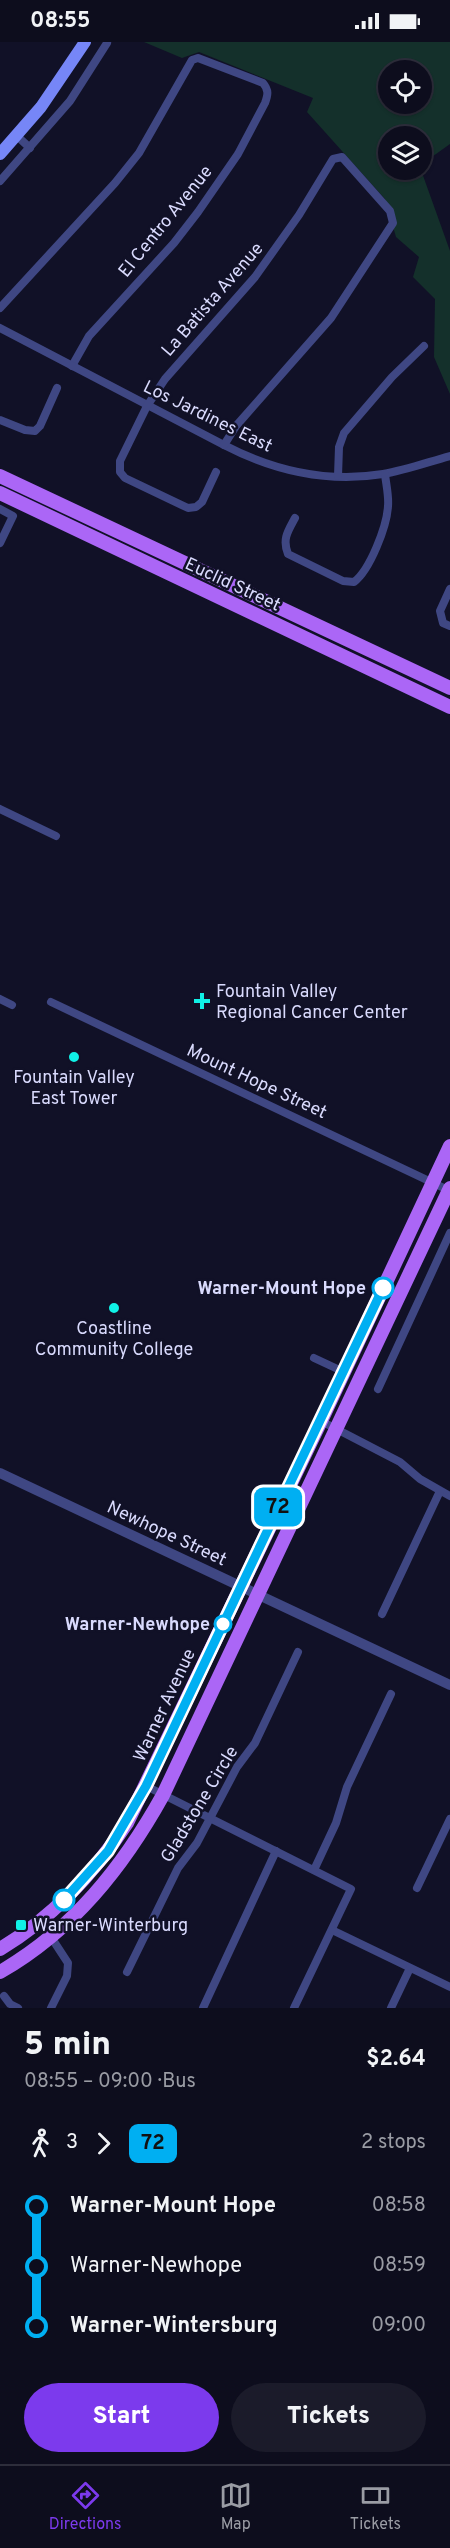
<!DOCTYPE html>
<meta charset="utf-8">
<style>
:root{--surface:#0d0d1d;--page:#1b1b2a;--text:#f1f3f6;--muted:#9a9ca4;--line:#2d2d3b;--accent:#7c3aed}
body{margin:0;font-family:Overpass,sans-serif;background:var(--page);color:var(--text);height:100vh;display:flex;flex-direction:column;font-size:22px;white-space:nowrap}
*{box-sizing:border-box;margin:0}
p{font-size:20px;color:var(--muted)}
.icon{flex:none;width:33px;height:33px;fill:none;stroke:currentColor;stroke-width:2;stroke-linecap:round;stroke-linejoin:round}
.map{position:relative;height:1966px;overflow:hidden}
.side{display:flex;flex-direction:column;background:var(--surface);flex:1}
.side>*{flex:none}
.badge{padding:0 12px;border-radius:9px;font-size:21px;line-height:39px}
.fabs{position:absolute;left:378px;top:18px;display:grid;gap:12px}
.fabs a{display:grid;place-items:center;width:54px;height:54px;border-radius:50%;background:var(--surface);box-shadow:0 2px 4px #0004,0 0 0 2px var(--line);font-size:30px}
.map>.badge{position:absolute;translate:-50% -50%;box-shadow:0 0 0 3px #fff}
.legs{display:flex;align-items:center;gap:9px;height:66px;padding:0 24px;font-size:20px}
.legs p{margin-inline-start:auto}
.overview{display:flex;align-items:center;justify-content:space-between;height:102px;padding:0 24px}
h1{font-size:33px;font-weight:800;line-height:45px}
.cta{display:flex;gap:12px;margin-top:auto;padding:12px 24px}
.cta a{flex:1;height:69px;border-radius:36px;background:var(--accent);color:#fff;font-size:24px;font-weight:800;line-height:69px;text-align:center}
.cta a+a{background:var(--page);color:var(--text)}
ul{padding:0 24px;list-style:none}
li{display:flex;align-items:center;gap:21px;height:60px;font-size:22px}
li i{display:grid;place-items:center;width:9px;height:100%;margin:0 8px;background:currentColor}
li i::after{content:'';width:15px;height:15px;margin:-8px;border:4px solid;border-radius:50%;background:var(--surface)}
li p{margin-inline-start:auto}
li:first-child i{background:linear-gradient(#0000 50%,currentColor 0)}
li:last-child i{background:linear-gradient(currentColor 50%,#0000 0)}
.status{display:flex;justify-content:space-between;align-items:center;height:42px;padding:0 30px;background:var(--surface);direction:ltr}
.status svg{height:16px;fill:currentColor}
.dock{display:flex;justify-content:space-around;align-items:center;height:84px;border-top:2px solid var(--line);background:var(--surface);font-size:16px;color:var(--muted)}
.dock a{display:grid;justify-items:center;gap:3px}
.dock .active{color:var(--accent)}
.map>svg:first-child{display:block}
.green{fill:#14302b;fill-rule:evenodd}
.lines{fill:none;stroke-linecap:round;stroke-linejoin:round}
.minor{stroke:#3f4783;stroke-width:8}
.tertiary{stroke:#3f4783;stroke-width:10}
.secondary{stroke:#7686f7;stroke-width:12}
.primary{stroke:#ab66f6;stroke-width:14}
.line-1-casing{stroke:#fff;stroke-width:14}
.line-1{stroke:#00aff2;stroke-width:9}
.poi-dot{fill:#10f1e6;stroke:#111127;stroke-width:2}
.stop-1-dot{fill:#fff;stroke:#00aff2;stroke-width:3}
.labels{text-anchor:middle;stroke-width:5;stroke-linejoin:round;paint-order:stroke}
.street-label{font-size:18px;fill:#d9dafd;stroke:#111127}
.poi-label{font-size:18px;fill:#d9dafd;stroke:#111127;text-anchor:start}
.stop-label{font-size:18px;font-weight:bold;fill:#d9dafd;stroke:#111127;text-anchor:end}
</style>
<div class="status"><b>08:55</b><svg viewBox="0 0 49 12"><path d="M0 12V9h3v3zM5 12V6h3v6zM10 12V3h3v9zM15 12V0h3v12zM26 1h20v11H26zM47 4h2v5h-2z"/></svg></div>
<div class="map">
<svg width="450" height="1966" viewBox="0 0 450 1966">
<rect width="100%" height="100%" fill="#111127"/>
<!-- green -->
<path class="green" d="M 144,0 L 450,0 L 450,102 L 422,122 L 422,94 L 388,94 L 388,128 L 421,128 L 450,209 L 450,352 L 434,315 L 435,257 L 413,235 L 419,215 L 396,195 L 385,157 L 307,70 L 313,56 L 199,10 L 182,16 ZM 388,28 L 422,28 L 422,62 L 388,62 Z"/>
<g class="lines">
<!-- minor -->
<g class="minor">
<path d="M 17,94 L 30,106"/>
<path d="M 0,139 L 70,59 L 107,1"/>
<path d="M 0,266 L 115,141 L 139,111 L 192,18 L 198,16 L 263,41 C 269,48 268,53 265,61 L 238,112 L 198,170 L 174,201 L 89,294 L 72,324"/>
<path d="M 0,286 L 224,403 C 274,429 327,441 383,432 C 406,428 428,420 450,414"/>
<path d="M 0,378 L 25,388 L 35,389 L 40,384 L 57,346"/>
<path d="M 216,430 L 202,460 L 196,465 L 188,466 L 125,436 L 120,430 L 120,419 L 147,364 L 165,337 L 255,235 L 299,173 L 333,117 L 342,115 L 390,169 L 393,181 L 331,276 L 236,384 L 224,403"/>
<path d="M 338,434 L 339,405 L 344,391 L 392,335 L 424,304"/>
<path d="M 0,467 L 13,474 L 0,501"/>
<path d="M 295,476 C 288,489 282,497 288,512 L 343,539 L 354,540 C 370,528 387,484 388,464 C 389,454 386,442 385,432"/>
<path d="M 450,547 L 440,569 L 443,581 L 450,584"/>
<path d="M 0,767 L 56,794"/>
<path d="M 0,957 L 12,963"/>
<path d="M 51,960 L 450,1149"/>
<path d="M 314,1316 L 344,1330"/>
<path d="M 378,1347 L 450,1191"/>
<path d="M 321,1379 L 400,1420 L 420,1437 L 450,1454"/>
<path d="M 382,1572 L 440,1449"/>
<path d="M 146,1744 L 351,1847 L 294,1966"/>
<path d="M 314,1828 L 336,1781 L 347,1745 L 391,1652"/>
<path d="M 417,1846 L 450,1777"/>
<path d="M 43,1876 L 51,1895 L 68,1921 L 67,1934 L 51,1966"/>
<path d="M 332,1888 L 450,1945"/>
<path d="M 127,1930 L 178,1826 L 197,1801 L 237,1725 L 255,1701 L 298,1610"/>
<path d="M 4,1954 L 10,1962 L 18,1966"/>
<path d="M 203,1966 L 276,1809"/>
<path d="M 391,1966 L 410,1926"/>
</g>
<!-- tertiary -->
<path class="tertiary" d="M 0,1431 L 450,1643"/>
<!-- secondary -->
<path class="secondary" d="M 0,112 L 41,65 L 85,0"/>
<!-- primary -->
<g class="primary">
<path d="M 0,434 L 450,646"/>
<path d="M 0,451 L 450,665"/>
<path d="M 0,1907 C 52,1876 94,1831 127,1781 L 321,1379 L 450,1104"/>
<path d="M 0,1930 C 73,1888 123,1825 163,1753 L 450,1146"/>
</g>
</g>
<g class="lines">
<!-- line-1 casing -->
<g class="line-1-casing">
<path id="line-1" d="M 64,1858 L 108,1809 L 146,1744 L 383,1246"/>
</g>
<!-- line-1 -->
<use href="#line-1" class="line-1"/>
</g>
<!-- markers -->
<g class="poi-dot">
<path d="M199 950h6v6h6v6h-6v6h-6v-6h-6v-6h6z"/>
<circle cx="74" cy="1015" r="6"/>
<circle cx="114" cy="1266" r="6"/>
<rect x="15" y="1877" width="12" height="12" rx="3"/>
</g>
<g class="stop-1-dot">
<circle cx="383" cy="1246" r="10"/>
<circle cx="223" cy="1582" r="8"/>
<circle cx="64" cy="1858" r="10"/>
</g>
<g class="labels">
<!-- street labels -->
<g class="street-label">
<text transform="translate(165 179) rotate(-51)" y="6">El Centro Avenue</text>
<text transform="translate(212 257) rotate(-49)" y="6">La Batista Avenue</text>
<text transform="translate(208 374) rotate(26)" y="6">Los Jardines East</text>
<text transform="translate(233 542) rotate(25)" y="6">Euclid Street</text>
<text transform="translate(257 1039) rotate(25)" y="6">Mount Hope Street</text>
<text transform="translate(167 1491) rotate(25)" y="6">Newhope Street</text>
<text transform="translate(164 1663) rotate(-65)" y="6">Warner Avenue</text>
<text transform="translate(199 1762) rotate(-59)" y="6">Gladstone Circle</text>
</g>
<!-- poi labels -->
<g class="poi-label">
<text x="216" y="955">Fountain Valley<tspan x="216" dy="21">Regional Cancer Center</tspan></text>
<text x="74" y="1041" text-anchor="middle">Fountain Valley<tspan x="74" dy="21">East Tower</tspan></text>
<text x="114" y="1292" text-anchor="middle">Coastline<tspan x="114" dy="21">Community College</tspan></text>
<text x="33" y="1889">Warner-Winterburg</text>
</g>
<!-- stop labels -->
<g class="stop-label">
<text x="366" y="1252">Warner-Mount Hope</text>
<text x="210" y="1588">Warner-Newhope</text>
</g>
</g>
</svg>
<div class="fabs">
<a><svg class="icon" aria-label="locate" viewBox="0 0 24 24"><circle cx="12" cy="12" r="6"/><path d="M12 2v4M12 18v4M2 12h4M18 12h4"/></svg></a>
<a><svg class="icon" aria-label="layers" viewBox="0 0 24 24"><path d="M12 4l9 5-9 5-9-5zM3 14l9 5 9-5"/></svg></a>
</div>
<b class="badge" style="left:278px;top:1465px;background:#00aff2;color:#111">72</b>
</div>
<section class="side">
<div class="overview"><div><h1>5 min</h1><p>08:55 – 09:00 · Bus</p></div><b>$2.64</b></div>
<div class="legs"><svg class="icon" aria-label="walk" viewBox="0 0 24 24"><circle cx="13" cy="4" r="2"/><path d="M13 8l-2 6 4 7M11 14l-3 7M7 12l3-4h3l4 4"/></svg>3<svg class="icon" aria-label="forward" viewBox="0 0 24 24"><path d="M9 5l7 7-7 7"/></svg><b class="badge" style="background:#00aff2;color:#111">72</b><p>2 stops</p></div>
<ul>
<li><i style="color:#00aff2"></i><b>Warner-Mount Hope</b><p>08:58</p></li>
<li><i style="color:#00aff2"></i><span>Warner-Newhope</span><p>08:59</p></li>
<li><i style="color:#00aff2"></i><b>Warner-Wintersburg</b><p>09:00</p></li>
</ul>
<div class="cta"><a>Start</a><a>Tickets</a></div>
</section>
<nav class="dock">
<a class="active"><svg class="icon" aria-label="directions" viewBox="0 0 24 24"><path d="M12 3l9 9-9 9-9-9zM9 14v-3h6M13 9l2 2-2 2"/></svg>Directions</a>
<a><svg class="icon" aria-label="map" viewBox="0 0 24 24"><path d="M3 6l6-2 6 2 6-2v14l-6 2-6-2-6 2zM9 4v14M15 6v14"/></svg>Map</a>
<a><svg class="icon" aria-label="tickets" viewBox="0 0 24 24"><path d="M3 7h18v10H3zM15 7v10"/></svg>Tickets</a>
</nav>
